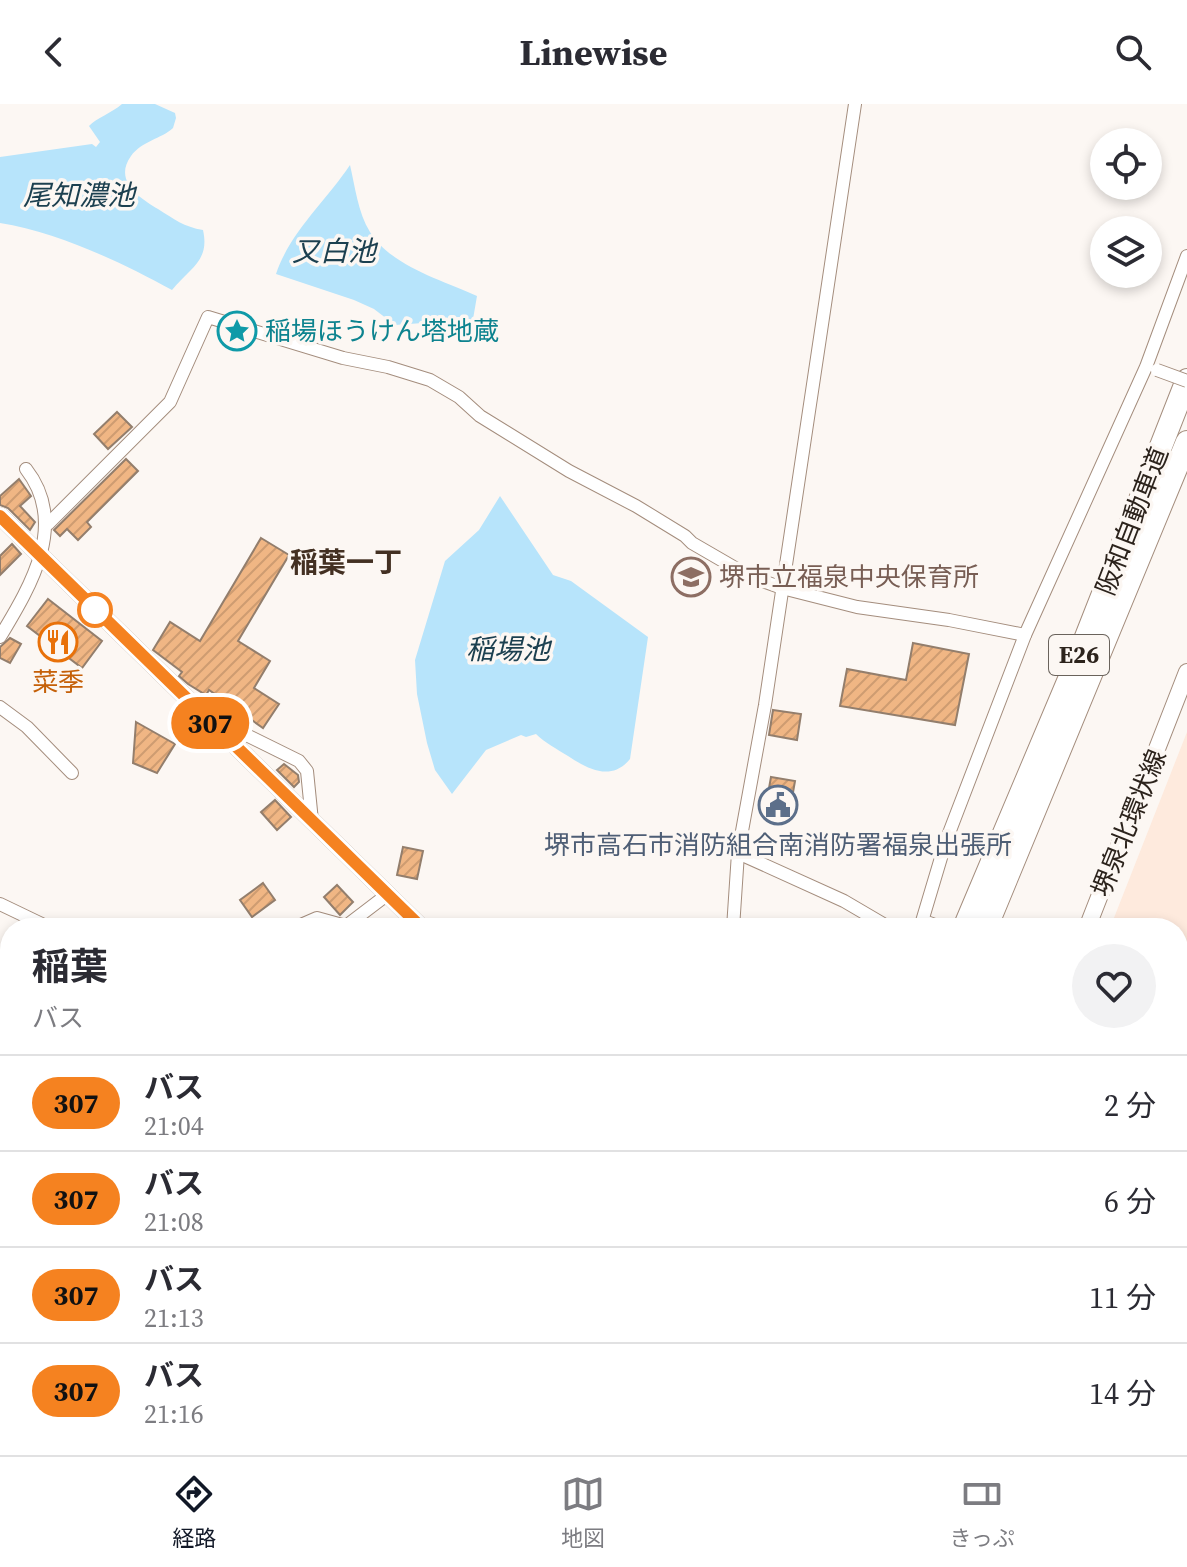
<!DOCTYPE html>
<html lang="ja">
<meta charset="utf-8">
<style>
:root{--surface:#fff;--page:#f2f2f3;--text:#2b2b33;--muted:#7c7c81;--line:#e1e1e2;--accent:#111827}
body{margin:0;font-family:"Source Serif 4","Noto Sans JP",serif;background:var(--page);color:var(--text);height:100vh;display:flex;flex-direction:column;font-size:30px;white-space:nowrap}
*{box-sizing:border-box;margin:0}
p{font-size:26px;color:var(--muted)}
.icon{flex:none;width:44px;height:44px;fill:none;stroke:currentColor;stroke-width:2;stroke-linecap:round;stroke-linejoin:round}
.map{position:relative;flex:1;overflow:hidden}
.panel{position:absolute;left:0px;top:814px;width:1188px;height:538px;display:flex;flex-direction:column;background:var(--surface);border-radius:32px 32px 0 0;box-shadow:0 4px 12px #0003}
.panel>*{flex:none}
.badge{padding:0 16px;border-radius:26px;font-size:28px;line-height:52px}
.buttons{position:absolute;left:1090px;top:24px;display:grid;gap:16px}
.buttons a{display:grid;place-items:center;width:72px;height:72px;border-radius:50%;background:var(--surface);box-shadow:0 4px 12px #0003;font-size:40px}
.map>.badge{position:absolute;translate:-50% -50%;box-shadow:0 0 0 4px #fff}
.round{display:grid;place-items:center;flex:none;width:84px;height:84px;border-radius:42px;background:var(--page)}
.headline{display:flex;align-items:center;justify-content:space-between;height:136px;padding:0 32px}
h1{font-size:38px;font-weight:700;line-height:60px}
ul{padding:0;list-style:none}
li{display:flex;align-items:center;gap:24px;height:96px;padding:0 32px;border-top:2px solid var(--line)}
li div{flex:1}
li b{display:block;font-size:30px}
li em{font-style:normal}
li .badge{min-width:88px;font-weight:700;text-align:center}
header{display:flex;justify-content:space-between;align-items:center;height:104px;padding:0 32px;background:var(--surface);font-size:36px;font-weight:700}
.dock{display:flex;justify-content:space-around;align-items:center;height:112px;border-top:2px solid var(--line);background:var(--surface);font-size:22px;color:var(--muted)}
.dock a{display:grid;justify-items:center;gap:4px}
.dock .current{color:var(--accent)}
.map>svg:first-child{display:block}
.built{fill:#feeadd}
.water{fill:#b7e4fb}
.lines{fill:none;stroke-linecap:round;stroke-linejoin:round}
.river{stroke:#b7e4fb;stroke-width:24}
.building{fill:url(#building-hatch);stroke:#937e6c;stroke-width:2}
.minor-casing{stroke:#a48d7d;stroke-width:14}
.tertiary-casing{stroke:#a48d7d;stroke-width:16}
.secondary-casing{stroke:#a48d7d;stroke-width:18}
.motorway-casing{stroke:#a48d7d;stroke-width:24}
.minor{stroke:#fff;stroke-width:12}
.tertiary{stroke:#fff;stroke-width:14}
.secondary{stroke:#fff;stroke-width:16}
.motorway{stroke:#fff;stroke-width:22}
.minor-bridge-casing{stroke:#a48d7d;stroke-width:14;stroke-linecap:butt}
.minor-bridge{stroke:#fff;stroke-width:12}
.line-casing{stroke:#fff;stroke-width:18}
.line{stroke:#f58220;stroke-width:12}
.stop-dot{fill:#fff;stroke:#f58220;stroke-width:4}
.labels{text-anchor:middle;stroke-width:7;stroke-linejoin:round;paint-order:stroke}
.shield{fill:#fcf7f3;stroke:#6a635c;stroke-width:2}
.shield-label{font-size:24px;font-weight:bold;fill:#2c231c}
.culture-label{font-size:26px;fill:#0d838f;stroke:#fcf7f3;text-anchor:start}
.street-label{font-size:26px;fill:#2c231c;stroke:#fcf7f3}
.education-label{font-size:26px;fill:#785e54;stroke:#fcf7f3;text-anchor:start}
.food-label{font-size:26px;fill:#c56008;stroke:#fcf7f3}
.service-label{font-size:26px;fill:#4e5e75;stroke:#fcf7f3}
.water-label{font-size:28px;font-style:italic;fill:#1c4050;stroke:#fcf7f3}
.neighbourhood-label{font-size:28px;font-weight:bold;fill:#433022;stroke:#fcf7f3}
</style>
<header><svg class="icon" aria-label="back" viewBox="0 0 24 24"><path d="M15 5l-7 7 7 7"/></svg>Linewise<svg class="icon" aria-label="search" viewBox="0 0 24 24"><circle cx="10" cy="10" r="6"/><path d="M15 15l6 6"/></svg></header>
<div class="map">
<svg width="1187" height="1351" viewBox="0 0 1187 1351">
<defs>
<pattern id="building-hatch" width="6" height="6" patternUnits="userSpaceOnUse" patternTransform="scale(2)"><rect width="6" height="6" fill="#f0b684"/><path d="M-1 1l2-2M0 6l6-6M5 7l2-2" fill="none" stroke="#ce9c71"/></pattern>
</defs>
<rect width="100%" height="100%" fill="#fcf7f3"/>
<!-- built -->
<path class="built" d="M 1187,628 L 1187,902 L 1178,899 L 1178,824 L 1110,824 Z"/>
<!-- water -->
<g class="water">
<path d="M 122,0 L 155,0 L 175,9 L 176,14 L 173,24 C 161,35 142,37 131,52 C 113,77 140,94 158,105 C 174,115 184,123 203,126 C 210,157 190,164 172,186 C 121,158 57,128 0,119 L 0,53 L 92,40 L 96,43 L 100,38 L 89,22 C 96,14 112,9 122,0 Z"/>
<path d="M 350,61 C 355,82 358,109 370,128 C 391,162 442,176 477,192 L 472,221 L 462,230 L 423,219 L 395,221 L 374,205 L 354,196 L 276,170 C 290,128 326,97 350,61 Z"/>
<path d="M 500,392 L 553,471 L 571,477 L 648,533 L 630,655 C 611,678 588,665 568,652 C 557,645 545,639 536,630 L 526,633 L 521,631 L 486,646 L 452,690 L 435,666 L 427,639 L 417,590 L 415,556 L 445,457 L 479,426 Z"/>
</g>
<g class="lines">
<!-- river -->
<g class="river">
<path d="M 0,987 L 10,994"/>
<path d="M 350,1342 L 350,1351"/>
</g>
</g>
<!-- building -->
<g class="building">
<path d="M 117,308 L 132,323 L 108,345 L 94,330 Z"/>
<path d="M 126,355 L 138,367 L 87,418 L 91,423 L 78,436 L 67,425 L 60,432 L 54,426 Z"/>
<path d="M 19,375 L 31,392 L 20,402 L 35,418 L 30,426 L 8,404 L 0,401 L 0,392 Z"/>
<path d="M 261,434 L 289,451 L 238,537 L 270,557 L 254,584 L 279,600 L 263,624 L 209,586 L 206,591 L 188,580 L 179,572 L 182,568 L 153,546 L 170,518 L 200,537 Z"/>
<path d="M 12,440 L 21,450 L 0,471 L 0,452 Z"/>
<path d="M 48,495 L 102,537 L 82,564 L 27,522 Z"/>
<path d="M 10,534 L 21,540 L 10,559 L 0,554 L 0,543 Z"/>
<path d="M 913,539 L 969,550 L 955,621 L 840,602 L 847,565 L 906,576 Z"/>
<path d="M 773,606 L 801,610 L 797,636 L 769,631 Z"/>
<path d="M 136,618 L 175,640 L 157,669 L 133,659 Z"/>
<path d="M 284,660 L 298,671 L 299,678 L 294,683 L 277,666 Z"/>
<path d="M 771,673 L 795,677 L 789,711 L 765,707 Z"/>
<path d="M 275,696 L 291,713 L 277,726 L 261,708 Z"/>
<path d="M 403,743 L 423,747 L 417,775 L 397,771 Z"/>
<path d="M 263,779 L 275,796 L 252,813 L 240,796 Z"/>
<path d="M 337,781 L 353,798 L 340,811 L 324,793 Z"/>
</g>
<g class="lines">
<!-- minor casing -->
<g class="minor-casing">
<g id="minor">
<path d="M 48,420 L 170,298 L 208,213 L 343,254 L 388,263 L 430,276 L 459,293 L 480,312 L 569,367 L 636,402 L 685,432 L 692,439 L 749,472 L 782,484 L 857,503 L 949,516 L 1025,531"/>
<path d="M 0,533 C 30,483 69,420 26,365"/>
<path d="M 0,603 L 27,623 L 72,669"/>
<path d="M 212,614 L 299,657 L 307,667 L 312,717"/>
<path d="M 738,749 L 844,797 L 890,824"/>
<path d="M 0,800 L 50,824"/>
<path d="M 924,817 L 943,824"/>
<path d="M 294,824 L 317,814 L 346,822 L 388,790"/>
<path d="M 733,824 L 738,749 L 765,601 L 855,0"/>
<path d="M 920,824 L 946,737 L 1025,531 L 1146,263 L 1187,152"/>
<path d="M 0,941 L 10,947"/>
<path d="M 1178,1100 L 1187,1113"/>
<path d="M 1178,1261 L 1187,1251"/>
<path d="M 65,1351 L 68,1342"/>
<path d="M 392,1351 L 392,1342"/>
<path d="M 702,1351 L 705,1342"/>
<path d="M 1045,1351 L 1060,1342"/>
</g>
</g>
<!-- tertiary casing -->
<g class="tertiary-casing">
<path id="tertiary" d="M 1178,918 L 1187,921"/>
</g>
<!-- secondary casing -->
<g class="secondary-casing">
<g id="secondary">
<path d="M 0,412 L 422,824"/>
<path d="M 1087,824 L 1187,568"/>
<path d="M 992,1342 L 1003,1351"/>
<path d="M 858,1351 L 862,1342"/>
</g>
</g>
<!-- motorway casing -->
<g class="motorway-casing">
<g id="motorway">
<path d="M 964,824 L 1075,561 L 1187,276"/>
<path d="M 986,824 L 1187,338"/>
<path d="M 741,1351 L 745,1342"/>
<path d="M 765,1351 L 769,1342"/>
</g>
</g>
<!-- minor -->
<use href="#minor" class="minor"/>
<!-- tertiary -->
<use href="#tertiary" class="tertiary"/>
<!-- secondary -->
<use href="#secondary" class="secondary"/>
<!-- motorway -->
<use href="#motorway" class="motorway"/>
<!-- minor-bridge casing -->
<g class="minor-bridge-casing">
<path id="minor-bridge" d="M 1157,266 L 1187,277"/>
</g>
<!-- minor-bridge -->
<use href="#minor-bridge" class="minor-bridge"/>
</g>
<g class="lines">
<!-- line casing -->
<g class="line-casing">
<path id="line" d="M 0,412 L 422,824"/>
</g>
<!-- line -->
<use href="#line" class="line"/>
</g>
<!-- icons -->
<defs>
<g id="sight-ring" transform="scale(2)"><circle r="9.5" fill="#fcf7f3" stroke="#0f9aa8" stroke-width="1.5"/><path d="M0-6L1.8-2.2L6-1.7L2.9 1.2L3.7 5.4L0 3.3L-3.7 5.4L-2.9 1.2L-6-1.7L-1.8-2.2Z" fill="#0f9aa8"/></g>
<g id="school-ring" transform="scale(2)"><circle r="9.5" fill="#fcf7f3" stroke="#8d6e63" stroke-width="1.5"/><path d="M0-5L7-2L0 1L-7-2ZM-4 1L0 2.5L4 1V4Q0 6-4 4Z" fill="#8d6e63"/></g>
<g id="restaurant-ring" transform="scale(2)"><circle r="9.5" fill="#fcf7f3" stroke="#e8710a" stroke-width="1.5"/><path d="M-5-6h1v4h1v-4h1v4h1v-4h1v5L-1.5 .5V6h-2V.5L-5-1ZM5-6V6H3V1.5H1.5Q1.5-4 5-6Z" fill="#e8710a"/></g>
<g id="civic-ring" transform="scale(2)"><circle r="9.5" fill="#fcf7f3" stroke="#5c6f8a" stroke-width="1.5"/><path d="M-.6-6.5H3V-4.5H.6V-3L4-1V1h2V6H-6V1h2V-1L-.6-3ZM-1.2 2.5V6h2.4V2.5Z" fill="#5c6f8a"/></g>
</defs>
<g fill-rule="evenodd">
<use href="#sight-ring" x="237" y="227"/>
<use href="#school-ring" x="691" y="473"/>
<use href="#restaurant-ring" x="58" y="538"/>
<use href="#civic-ring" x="778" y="701"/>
</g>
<!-- markers -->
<circle class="stop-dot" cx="95" cy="506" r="16"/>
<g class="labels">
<!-- shield labels -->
<rect class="shield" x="1049" y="531" width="60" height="40" rx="6"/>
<g class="shield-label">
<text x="1079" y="559">E26</text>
</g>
<!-- culture labels -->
<g class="culture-label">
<text x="265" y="236">稲場ほうけん塔地蔵</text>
</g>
<!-- street labels -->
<g class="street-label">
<text transform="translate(1132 417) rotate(-69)" y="9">阪和自動車道</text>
<text transform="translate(1129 719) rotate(-68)" y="9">堺泉北環状線</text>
</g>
<!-- education labels -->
<g class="education-label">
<text x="719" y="482">堺市立福泉中央保育所</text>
</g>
<!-- food labels -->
<g class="food-label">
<text x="58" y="587">菜季</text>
</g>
<!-- service labels -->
<g class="service-label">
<text x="778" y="750">堺市高石市消防組合南消防署福泉出張所</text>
</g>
<!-- water labels -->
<g class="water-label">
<text x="79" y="101">尾知濃池</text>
<text x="334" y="157">又白池</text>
<text x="508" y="555">稲場池</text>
</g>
<!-- neighbourhood labels -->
<g class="neighbourhood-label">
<text x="346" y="468">稲葉一丁</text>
</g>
</g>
</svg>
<div class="buttons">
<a><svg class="icon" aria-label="locate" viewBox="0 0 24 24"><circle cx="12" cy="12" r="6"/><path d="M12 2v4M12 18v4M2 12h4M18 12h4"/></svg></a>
<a><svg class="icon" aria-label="layers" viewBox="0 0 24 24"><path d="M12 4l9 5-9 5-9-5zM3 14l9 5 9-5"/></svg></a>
</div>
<b class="badge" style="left:210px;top:619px;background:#f58220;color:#111">307</b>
<section class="panel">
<div class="headline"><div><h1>稲葉</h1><p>バス</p></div><a class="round"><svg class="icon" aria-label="heart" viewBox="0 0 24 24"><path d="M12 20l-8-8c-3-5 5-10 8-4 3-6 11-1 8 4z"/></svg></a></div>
<ul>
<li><span class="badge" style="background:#f58220;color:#111">307</span><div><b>バス</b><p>21:04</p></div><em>2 分</em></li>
<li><span class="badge" style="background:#f58220;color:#111">307</span><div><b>バス</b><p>21:08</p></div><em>6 分</em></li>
<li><span class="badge" style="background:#f58220;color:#111">307</span><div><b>バス</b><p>21:13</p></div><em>11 分</em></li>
<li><span class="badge" style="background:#f58220;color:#111">307</span><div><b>バス</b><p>21:16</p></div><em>14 分</em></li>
</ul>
</section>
</div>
<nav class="dock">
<a class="current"><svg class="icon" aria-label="directions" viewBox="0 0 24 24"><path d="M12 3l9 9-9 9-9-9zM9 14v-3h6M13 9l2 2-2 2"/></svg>経路</a>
<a><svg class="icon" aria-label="map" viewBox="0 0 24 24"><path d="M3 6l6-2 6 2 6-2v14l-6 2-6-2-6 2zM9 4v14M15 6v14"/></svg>地図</a>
<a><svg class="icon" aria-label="tickets" viewBox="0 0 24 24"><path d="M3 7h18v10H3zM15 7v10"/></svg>きっぷ</a>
</nav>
